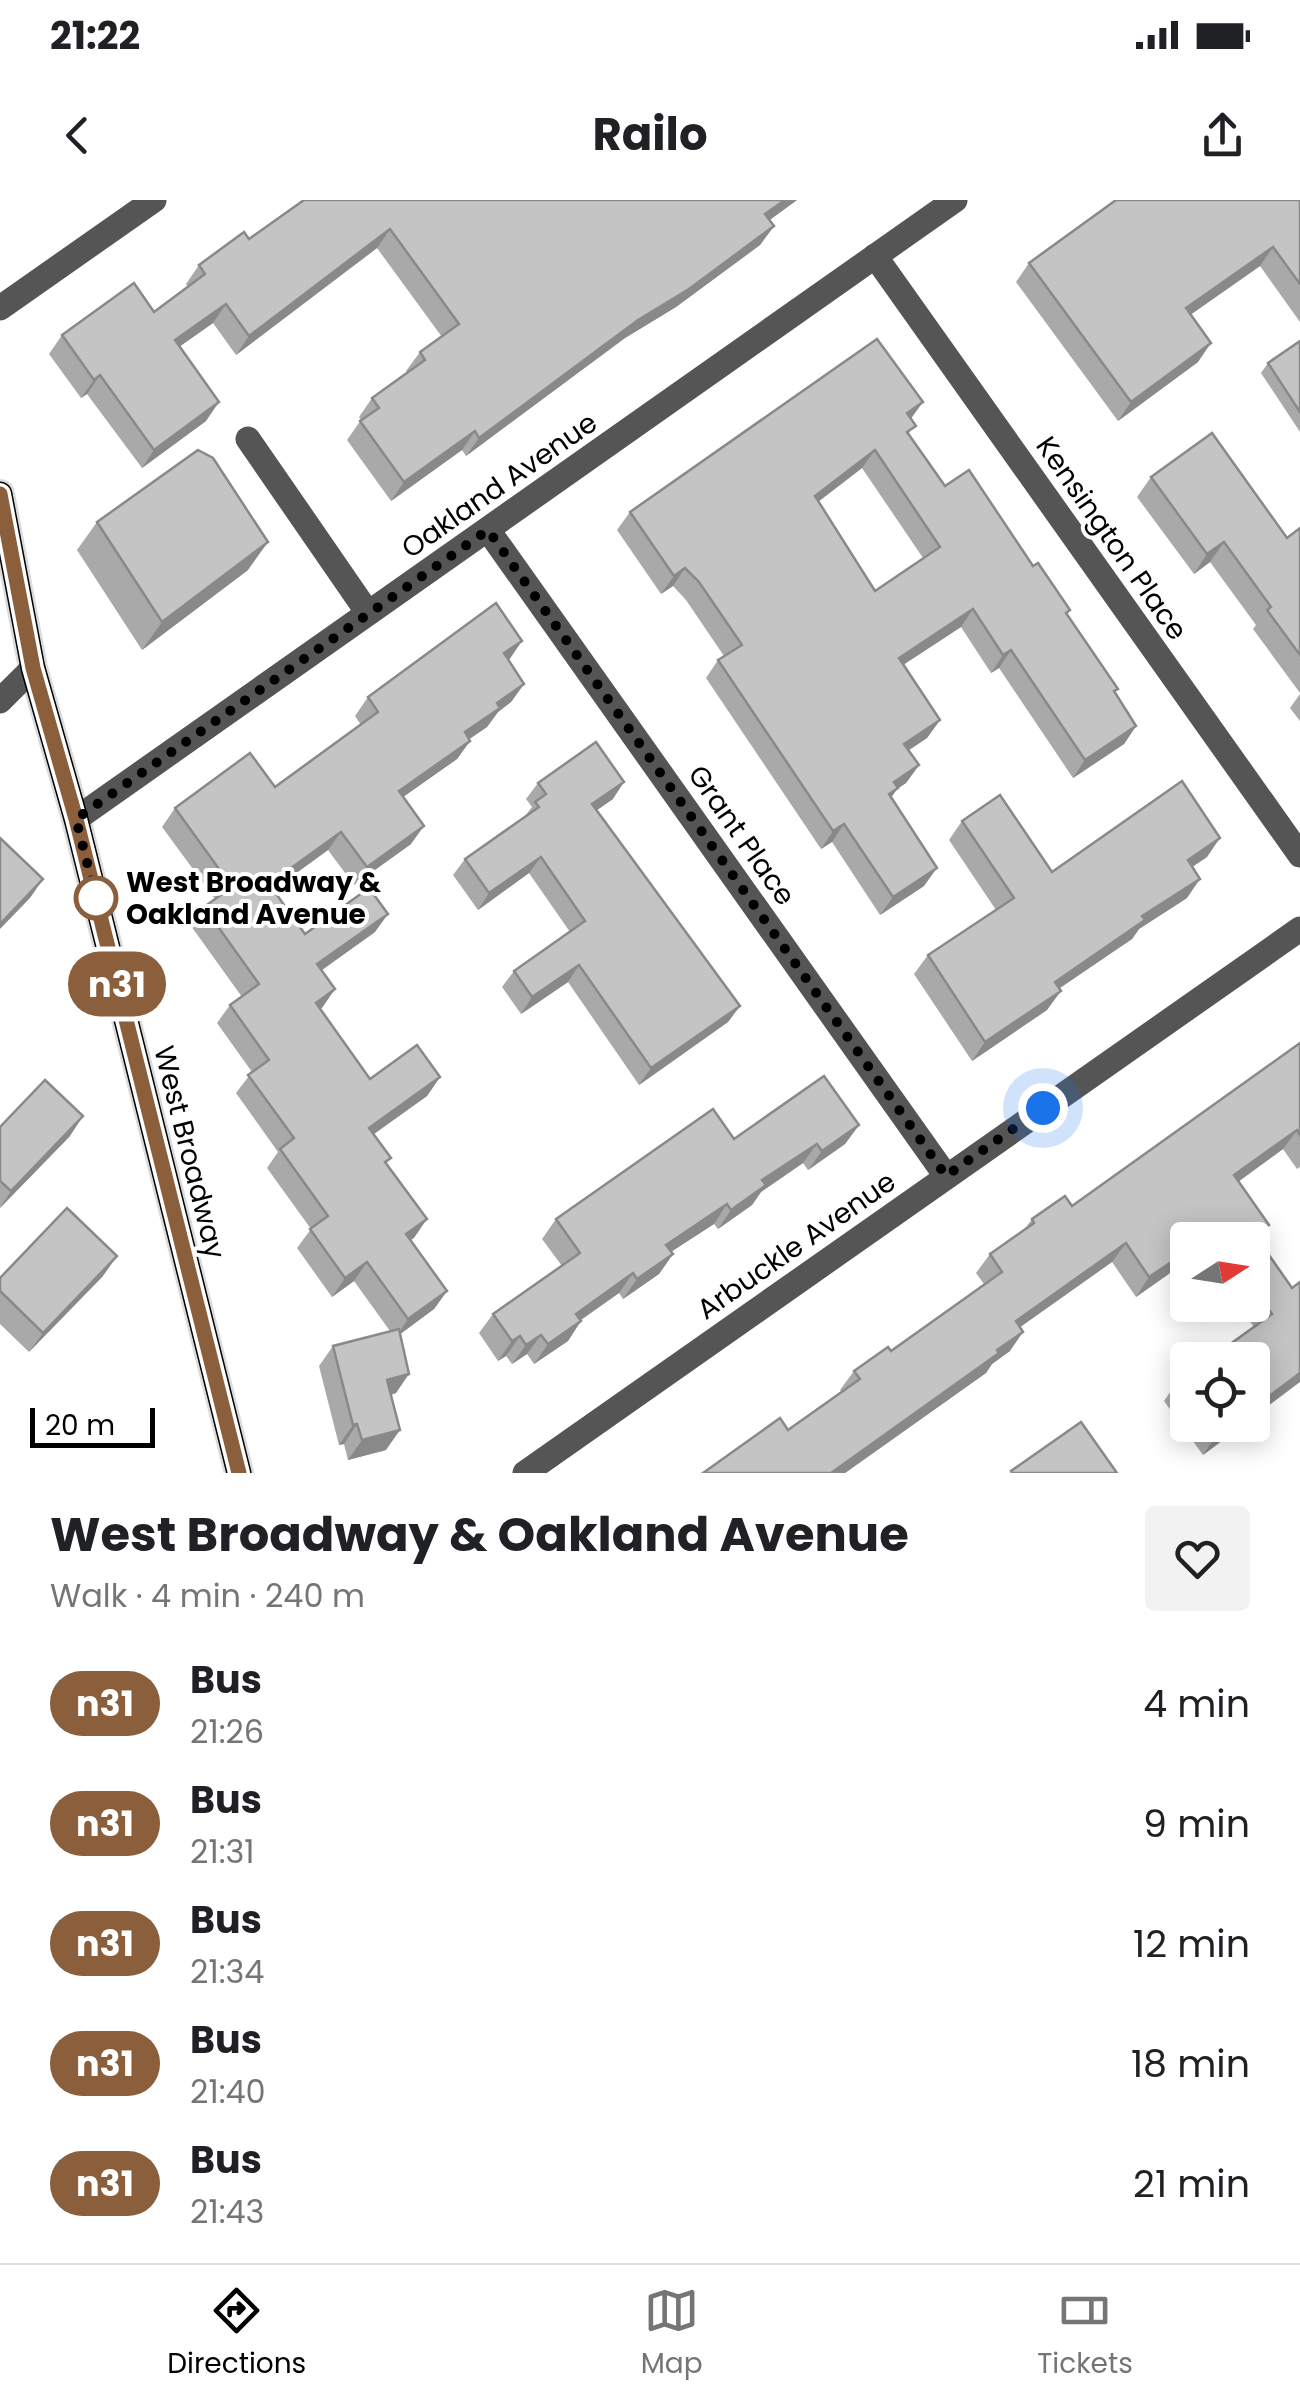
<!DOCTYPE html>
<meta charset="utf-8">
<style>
:root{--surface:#fff;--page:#f2f2f2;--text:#202124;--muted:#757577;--line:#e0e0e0;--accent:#000}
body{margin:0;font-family:Poppins,sans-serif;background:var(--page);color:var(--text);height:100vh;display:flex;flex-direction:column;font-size:38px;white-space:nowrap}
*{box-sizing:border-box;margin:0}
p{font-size:32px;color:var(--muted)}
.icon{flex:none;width:55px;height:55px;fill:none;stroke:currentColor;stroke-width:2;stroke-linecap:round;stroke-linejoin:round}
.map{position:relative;height:1273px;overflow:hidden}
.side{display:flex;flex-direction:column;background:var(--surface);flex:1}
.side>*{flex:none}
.badge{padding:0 20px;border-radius:32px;font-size:35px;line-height:65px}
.needle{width:65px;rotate:78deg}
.fabs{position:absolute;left:1170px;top:1022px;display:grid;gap:20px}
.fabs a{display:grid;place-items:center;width:100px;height:100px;border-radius:10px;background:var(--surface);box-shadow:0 5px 25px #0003;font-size:50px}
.scale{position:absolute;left:30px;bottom:25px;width:125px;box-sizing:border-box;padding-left:10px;border:5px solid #000;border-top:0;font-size:28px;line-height:35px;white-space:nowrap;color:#000;-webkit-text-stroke:8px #fff;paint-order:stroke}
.you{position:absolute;width:50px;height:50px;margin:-25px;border:8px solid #fff;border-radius:50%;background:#1a73e8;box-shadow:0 0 0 15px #1a73e833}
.map>.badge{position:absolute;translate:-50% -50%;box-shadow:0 0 0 5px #fff}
.round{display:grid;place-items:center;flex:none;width:105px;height:105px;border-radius:10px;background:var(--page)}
.headline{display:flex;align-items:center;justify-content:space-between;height:170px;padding:0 50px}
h1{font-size:48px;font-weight:700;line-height:75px}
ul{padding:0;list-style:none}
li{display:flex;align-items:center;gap:30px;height:120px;padding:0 50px}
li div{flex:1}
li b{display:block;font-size:38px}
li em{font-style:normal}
li .badge{min-width:110px;font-weight:700;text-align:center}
.status{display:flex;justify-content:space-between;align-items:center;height:70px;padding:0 50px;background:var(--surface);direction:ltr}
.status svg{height:28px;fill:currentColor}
header{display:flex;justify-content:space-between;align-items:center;height:130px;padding:0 50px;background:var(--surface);font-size:45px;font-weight:700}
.dock{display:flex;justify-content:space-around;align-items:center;height:140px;border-top:2px solid var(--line);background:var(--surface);font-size:28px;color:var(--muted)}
.dock a{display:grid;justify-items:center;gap:5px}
.dock .selected{color:var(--accent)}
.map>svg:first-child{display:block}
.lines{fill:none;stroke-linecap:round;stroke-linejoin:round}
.major-casing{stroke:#dbdbdb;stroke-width:30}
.minor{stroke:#555;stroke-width:25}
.major{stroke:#000;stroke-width:25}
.wall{fill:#a9a9a9;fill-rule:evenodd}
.shaded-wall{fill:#898989}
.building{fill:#c4c4c4;stroke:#898989;stroke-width:2.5;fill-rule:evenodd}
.line-casing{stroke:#fff;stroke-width:22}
.line{stroke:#8b5e3c;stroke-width:15}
.walk{stroke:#000;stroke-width:10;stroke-dasharray:0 18}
.stop-dot{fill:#fff;stroke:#8b5e3c;stroke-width:5}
.labels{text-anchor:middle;stroke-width:8;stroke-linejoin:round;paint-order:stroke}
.street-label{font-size:28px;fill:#000;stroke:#fff}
.stop-label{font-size:28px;font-weight:bold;fill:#000;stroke:#fff;text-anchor:start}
</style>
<div class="status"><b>21:22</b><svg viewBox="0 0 49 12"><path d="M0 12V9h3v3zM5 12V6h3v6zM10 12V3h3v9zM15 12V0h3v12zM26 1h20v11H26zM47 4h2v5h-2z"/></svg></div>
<header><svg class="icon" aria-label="back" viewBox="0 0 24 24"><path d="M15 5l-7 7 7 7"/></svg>Railo<svg class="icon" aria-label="share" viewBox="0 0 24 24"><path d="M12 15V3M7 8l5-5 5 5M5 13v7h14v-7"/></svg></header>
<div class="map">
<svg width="1300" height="1273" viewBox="0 0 1300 1273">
<rect width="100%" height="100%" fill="#fff"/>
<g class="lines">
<!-- major casing -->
<g class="major-casing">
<path id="major" d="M 0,294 L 33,468 L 76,619 L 239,1273"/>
</g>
<!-- minor -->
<g class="minor">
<path d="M 875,56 L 1300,655"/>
<path d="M 0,108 L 154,0"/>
<path d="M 248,239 L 368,413"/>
<path d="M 488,330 L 946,976"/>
<path d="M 0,501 L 33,468"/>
<path d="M 76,619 L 955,0"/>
<path d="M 525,1273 L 1300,729"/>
</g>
<!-- major -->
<use href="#major" class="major"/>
</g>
<!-- wall -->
<g class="wall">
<path d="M 304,0 L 797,0 L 769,20 L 774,26 L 760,45 L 676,107 L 625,138 L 466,256 L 462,250 L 391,301 L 347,240 L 361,220 L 359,217 L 372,198 L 408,173 L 406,171 L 420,152 L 442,137 L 377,48 L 236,155 L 213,123 L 180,146 L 206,221 L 142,268 L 87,194 L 81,198 L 49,154 L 62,135 L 154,112 L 188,87 L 186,84 L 199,65 L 249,39 Z"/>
<path d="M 1300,0 L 1300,122 L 1260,66 L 1190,115 L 1198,162 L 1118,221 L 1016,82 L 1029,63 Z"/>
<path d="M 1300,141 L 1300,232 L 1261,173 L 1268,163 Z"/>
<path d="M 911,219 L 909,235 L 945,286 L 1033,366 L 1067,415 L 1136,526 L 1124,544 L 1073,578 L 999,468 L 991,473 L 961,427 L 903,465 L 940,520 L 927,538 L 909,550 L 919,565 L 906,583 L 897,589 L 891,598 L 924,686 L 880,715 L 832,642 L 821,649 L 706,478 L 718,460 L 724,456 L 686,400 L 673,386 L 661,394 L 617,330 L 630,312 ZM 862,268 L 923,358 L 875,391 L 818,302 Z"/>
<path d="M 1151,277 L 1287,338 L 1300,328 L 1300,493 L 1253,429 L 1256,425 L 1210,362 L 1194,374 L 1137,297 Z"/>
<path d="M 97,322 L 248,370 L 142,450 L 77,350 Z"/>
<path d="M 508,460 L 524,484 L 511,502 L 498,512 L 487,527 L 469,539 L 470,541 L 457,559 L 403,597 L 411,644 L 354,685 L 328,650 L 273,690 L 305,734 L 375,732 L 321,770 L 335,789 L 320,809 L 370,879 L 440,877 L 427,896 L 373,934 L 391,958 L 386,964 L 427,1019 L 410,1040 L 447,1091 L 434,1109 L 400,1134 L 396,1193 L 391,1195 L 386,1250 L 348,1260 L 344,1244 L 339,1245 L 319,1166 L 333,1146 L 390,1131 L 354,1081 L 332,1097 L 297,1048 L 311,1029 L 267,968 L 278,952 L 236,893 L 252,872 L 217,823 L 230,805 L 242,797 L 191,726 L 204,707 L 215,699 L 162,627 L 175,608 L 275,587 L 361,525 L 355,516 L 368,497 Z"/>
<path d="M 1300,494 L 1300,521 L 1290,508 Z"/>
<path d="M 538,583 L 613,599 L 597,610 L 740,806 L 728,822 L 639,885 L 568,782 L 521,814 L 502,787 L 514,771 L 570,732 L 529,673 L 478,710 L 453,675 L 465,659 L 525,616 L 532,607 L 526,599 Z"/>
<path d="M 962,621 L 1052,672 L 1207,657 L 1192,667 L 1187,698 L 1139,729 L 1132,739 L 1059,788 L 1047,810 L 972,861 L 914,774 L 928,755 L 996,710 L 949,640 Z"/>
<path d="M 1300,843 L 1300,967 L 1297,969 L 1283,949 L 1238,982 L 1258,1040 L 1300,1182 L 1254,1127 L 1238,1105 L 1252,1105 L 1252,1040 L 1188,1040 L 1188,1078 L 1180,1066 L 1136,1097 L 1112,1062 L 1020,1127 L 1010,1151 L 992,1164 L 986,1173 L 845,1273 L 703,1273 L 788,1230 L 842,1192 L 840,1190 L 854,1171 L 891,1151 L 984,1084 L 976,1073 L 990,1054 L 1024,1030 L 1032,1019 L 1072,1006 Z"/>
<path d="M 859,925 L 845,944 L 808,970 L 803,963 L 761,992 L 752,1005 L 718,1029 L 714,1024 L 671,1052 L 673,1054 L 659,1074 L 623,1099 L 619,1093 L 581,1120 L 568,1141 L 534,1164 L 527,1154 L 512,1164 L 506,1156 L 498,1161 L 479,1133 L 493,1114 L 562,1066 L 542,1039 L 556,1019 L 734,939 Z"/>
<path d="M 0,927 L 70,936 L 0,1008 Z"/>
<path d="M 103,1076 L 29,1152 L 0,1124 L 0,1078 Z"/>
<path d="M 1188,1174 L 1188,1225 L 1243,1225 L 1203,1255 L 1164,1201 L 1177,1182 Z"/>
</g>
<!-- shaded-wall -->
<g class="shaded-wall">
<path d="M 785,0 L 797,0 L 752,33 L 765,14 Z"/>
<path d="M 774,26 L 760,45 L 676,107 L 625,138 L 466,256 L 479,238 L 638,120 Z"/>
<path d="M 390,29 L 377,48 L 236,155 L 249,136 Z"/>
<path d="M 1273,47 L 1260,66 L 1173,127 L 1186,108 Z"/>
<path d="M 226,104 L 213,123 L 162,159 L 175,140 Z"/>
<path d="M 1211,143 L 1198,162 L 1118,221 L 1131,202 Z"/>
<path d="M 100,175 L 87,194 L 81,198 L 94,180 Z"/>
<path d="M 219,202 L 206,221 L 142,268 L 154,250 Z"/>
<path d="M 923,202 L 910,220 L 907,213 Z"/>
<path d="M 475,231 L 462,250 L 391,301 L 404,282 Z"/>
<path d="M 875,250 L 862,268 L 802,314 L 815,296 Z"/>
<path d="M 268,342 L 248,370 L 142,450 L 162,422 Z"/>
<path d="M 1224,342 L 1210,362 L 1194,374 L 1207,354 Z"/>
<path d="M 685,368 L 673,386 L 661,394 L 674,376 Z"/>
<path d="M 973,409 L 961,427 L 886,476 L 899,458 Z"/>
<path d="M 522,441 L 509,460 L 504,453 Z"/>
<path d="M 1011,450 L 999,468 L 991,473 L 1003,455 Z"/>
<path d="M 524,484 L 511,502 L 498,512 L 487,527 L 452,551 L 465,532 L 497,503 Z"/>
<path d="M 940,520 L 927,538 L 891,562 L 904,544 Z"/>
<path d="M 1136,526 L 1124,544 L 1073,578 L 1085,560 Z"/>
<path d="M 470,541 L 457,559 L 386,609 L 399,591 Z"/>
<path d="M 919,565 L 906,583 L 897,589 L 885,606 L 894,582 Z"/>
<path d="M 624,582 L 613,599 L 581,621 L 592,604 Z"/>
<path d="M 844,624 L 832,642 L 821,649 L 833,631 Z"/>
<path d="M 424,626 L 411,644 L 354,685 L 367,667 Z"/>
<path d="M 341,632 L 328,650 L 256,702 L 269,684 Z"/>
<path d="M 1220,638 L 1207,657 L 1174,679 L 1188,660 Z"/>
<path d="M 541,657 L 529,673 L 478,710 L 489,693 Z"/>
<path d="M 937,668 L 924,686 L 880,715 L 893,697 Z"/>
<path d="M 43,679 L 30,698 L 0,729 L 0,724 Z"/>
<path d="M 1200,679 L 1187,698 L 1139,729 L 1132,739 L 1041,801 L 1055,782 L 1142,716 Z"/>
<path d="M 388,714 L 375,732 L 304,783 L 317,764 Z"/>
<path d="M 579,765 L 568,782 L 521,814 L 532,797 Z"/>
<path d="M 335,789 L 322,808 L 303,821 L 316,803 Z"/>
<path d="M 1061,791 L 1047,810 L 972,861 L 985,842 Z"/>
<path d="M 740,806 L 728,822 L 639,885 L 651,868 Z"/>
<path d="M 440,877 L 427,896 L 356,947 L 369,928 Z"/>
<path d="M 83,916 L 70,936 L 0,1008 L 11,991 Z"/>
<path d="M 859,925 L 845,944 L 808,970 L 822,951 Z"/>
<path d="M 1297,930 L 1283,949 L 1220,995 L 1234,975 Z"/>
<path d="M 817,944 L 803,963 L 761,992 L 752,1005 L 718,1029 L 731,1010 L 762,980 Z"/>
<path d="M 727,1004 L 714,1024 L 652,1064 L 666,1045 Z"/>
<path d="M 427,1019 L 414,1038 L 393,1052 L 406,1034 Z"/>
<path d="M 1269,1025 L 1255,1044 L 1255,1035 Z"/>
<path d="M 1126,1043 L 1112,1062 L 1002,1140 L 1016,1121 Z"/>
<path d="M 1188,1051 L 1188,1055 L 1180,1066 L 1136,1097 L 1149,1077 Z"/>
<path d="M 673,1054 L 659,1074 L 623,1099 L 637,1079 Z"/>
<path d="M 117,1056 L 103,1076 L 29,1152 L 43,1133 Z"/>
<path d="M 367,1062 L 354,1081 L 332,1097 L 345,1078 Z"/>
<path d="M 633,1073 L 619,1093 L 562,1133 L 576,1114 Z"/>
<path d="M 447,1091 L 434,1109 L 395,1138 L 408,1119 Z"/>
<path d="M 581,1121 L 568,1141 L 534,1164 L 548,1144 Z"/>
<path d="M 1023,1132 L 1010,1151 L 992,1164 L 986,1173 L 845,1273 L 831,1273 Z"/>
<path d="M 541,1135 L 527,1154 L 512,1164 L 526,1145 Z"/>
<path d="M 520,1136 L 506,1156 L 498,1161 L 512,1141 Z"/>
<path d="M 1300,1173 L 1300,1182 L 1252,1218 L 1252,1209 Z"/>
<path d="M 409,1174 L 396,1193 L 374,1199 L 387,1180 Z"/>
<path d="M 357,1224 L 344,1244 L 339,1245 L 353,1225 Z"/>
<path d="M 1231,1225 L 1243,1225 L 1203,1255 L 1216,1236 Z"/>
<path d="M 400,1230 L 386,1250 L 348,1260 L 362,1240 Z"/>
</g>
<!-- building -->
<g class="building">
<path d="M 304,0 L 785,0 L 765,14 L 774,26 L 689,89 L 638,120 L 479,238 L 475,231 L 404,282 L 360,221 L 379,208 L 372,198 L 425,160 L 420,152 L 459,124 L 390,29 L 249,136 L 226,104 L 175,140 L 219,202 L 154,250 L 100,175 L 94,180 L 62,135 L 134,83 L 154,112 L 205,74 L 199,65 L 244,32 L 249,39 Z"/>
<path d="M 1116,0 L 1300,0 L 1300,84 L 1273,47 L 1186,108 L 1211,143 L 1131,202 L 1029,63 Z"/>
<path d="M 877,139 L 923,202 L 907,213 L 916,226 L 907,232 L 945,286 L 969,270 L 1033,366 L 1038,363 L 1070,410 L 1066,413 L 1118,489 L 1114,491 L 1136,526 L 1085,560 L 1011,450 L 1003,455 L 973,409 L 899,458 L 940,520 L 904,544 L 919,565 L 894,582 L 898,588 L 889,594 L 937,668 L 893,697 L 844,624 L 833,631 L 718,460 L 742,445 L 699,382 L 685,368 L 674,376 L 630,312 ZM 875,250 L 940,347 L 875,391 L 815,296 Z"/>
<path d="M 1300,141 L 1300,212 L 1268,163 Z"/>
<path d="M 1212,233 L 1287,338 L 1300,328 L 1300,455 L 1267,410 L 1271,407 L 1224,342 L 1207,354 L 1151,277 Z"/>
<path d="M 198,250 L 213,258 L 268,342 L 162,422 L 97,322 Z"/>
<path d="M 496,403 L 522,441 L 504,453 L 524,484 L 497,503 L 500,508 L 465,532 L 470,541 L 399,591 L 424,626 L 367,667 L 341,632 L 269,684 L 305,734 L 369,688 L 388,714 L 317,764 L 335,789 L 316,803 L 370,879 L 417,845 L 440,877 L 369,928 L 391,958 L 385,962 L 427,1019 L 406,1034 L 447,1091 L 408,1119 L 367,1062 L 345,1078 L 310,1029 L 328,1016 L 280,949 L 294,938 L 248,875 L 269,860 L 230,805 L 259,784 L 204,707 L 232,687 L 175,608 L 250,553 L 275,587 L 378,512 L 368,497 Z"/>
<path d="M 596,542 L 624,582 L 592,604 L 740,806 L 651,868 L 579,765 L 532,797 L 514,771 L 585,721 L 541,657 L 489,693 L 465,659 L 539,607 L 535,602 L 546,594 L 538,583 Z"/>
<path d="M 1182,581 L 1220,638 L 1188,660 L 1200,679 L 1142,716 L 1145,720 L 1055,782 L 1061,791 L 985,842 L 928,755 L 1014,698 L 962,621 L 1000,595 L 1052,672 Z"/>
<path d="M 0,638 L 43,679 L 0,724 Z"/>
<path d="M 1300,843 L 1300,935 L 1297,930 L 1234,975 L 1269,1025 L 1255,1035 L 1292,1088 L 1300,1082 L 1300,1173 L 1252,1209 L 1252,1160 L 1208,1160 L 1272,1114 L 1252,1086 L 1252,1040 L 1188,1040 L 1188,1051 L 1149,1077 L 1126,1043 L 1016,1121 L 1023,1132 L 997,1150 L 999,1153 L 831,1273 L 703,1273 L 780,1218 L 788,1230 L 860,1179 L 854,1171 L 888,1147 L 891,1151 L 1002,1072 L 990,1054 L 1034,1023 L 1032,1019 L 1065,996 L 1072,1006 Z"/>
<path d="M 824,876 L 859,925 L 822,951 L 817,944 L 762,980 L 766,985 L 731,1010 L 727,1004 L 666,1045 L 673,1054 L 637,1079 L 633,1073 L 576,1114 L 581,1121 L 548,1144 L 541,1135 L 526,1145 L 520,1136 L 512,1141 L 493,1114 L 580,1053 L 556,1019 L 713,909 L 734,939 Z"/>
<path d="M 45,880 L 83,916 L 11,991 L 0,981 L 0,927 Z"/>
<path d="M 67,1008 L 117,1056 L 43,1133 L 0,1091 L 0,1078 Z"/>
<path d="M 399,1129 L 409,1174 L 387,1180 L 400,1230 L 362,1240 L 357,1224 L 353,1225 L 333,1146 Z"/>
<path d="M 1188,1174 L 1188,1196 L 1177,1182 Z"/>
<path d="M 1081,1222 L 1117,1273 L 1012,1273 L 1011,1271 Z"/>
<path d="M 1208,1225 L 1231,1225 L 1216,1236 Z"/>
</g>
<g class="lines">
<!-- line casing -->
<g class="line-casing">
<path id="line" d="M 0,294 L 33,468 L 76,619 L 239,1273"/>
</g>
<!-- line -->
<use href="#line" class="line"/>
<!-- walk -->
<path class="walk" d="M 96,698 L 76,619 L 488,330 L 946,976 L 1043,908"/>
</g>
<!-- markers -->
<circle class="stop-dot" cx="96" cy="698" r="20"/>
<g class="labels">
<!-- street labels -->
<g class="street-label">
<text transform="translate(499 285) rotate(-35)" y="10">Oakland Avenue</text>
<text transform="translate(1112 338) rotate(55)" y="10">Kensington Place</text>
<text transform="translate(742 635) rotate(55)" y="10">Grant Place</text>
<text transform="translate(190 952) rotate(76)" y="10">West Broadway</text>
<text transform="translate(796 1045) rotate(-35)" y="10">Arbuckle Avenue</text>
</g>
<!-- stop labels -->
<g class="stop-label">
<text x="126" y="692">West Broadway &amp;<tspan x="126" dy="32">Oakland Avenue</tspan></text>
</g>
</g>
</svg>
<div class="fabs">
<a><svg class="needle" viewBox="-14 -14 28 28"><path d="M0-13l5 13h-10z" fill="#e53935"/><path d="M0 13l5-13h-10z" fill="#757577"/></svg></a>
<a><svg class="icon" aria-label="locate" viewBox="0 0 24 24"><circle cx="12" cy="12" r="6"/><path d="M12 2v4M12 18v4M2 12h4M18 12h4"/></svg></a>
</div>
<div class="scale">20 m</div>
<div class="you" style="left:1043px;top:908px"></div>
<b class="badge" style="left:117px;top:784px;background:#8b5e3c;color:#fff">n31</b>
</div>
<section class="side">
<div class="headline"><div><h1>West Broadway &amp; Oakland Avenue</h1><p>Walk · 4 min · 240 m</p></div><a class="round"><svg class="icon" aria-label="heart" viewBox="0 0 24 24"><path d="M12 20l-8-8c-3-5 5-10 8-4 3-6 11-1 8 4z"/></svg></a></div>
<ul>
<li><span class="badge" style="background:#8b5e3c;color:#fff">n31</span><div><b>Bus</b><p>21:26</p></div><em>4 min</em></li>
<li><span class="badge" style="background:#8b5e3c;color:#fff">n31</span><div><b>Bus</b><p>21:31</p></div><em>9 min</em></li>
<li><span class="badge" style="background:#8b5e3c;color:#fff">n31</span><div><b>Bus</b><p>21:34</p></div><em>12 min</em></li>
<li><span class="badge" style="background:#8b5e3c;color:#fff">n31</span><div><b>Bus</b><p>21:40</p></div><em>18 min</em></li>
<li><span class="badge" style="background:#8b5e3c;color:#fff">n31</span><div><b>Bus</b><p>21:43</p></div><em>21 min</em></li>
</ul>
</section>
<nav class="dock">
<a class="selected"><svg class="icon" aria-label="directions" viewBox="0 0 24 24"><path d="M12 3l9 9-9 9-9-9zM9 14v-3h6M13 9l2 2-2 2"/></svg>Directions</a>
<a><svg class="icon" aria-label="map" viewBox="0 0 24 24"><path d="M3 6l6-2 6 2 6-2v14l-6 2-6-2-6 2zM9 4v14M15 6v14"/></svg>Map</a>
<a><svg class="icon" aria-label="tickets" viewBox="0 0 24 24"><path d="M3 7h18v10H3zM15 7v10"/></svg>Tickets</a>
</nav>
